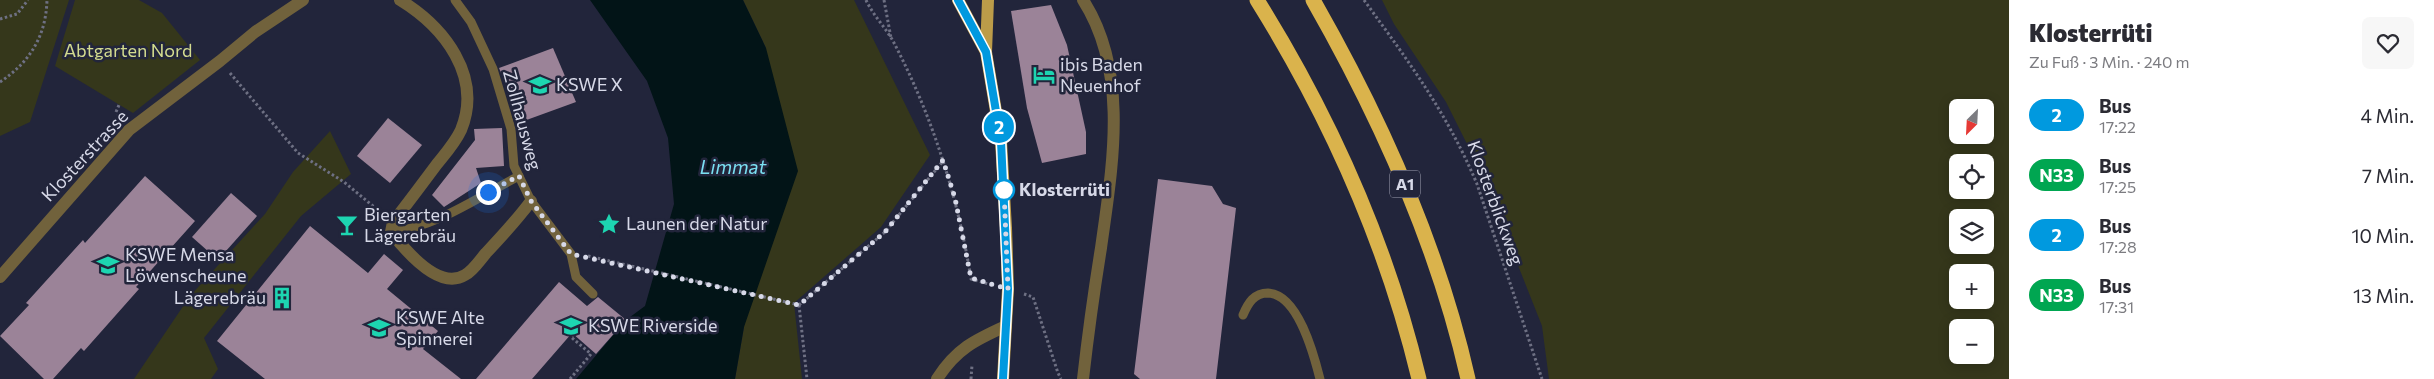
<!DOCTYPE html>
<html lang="de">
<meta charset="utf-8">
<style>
:root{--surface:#fff;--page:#f7f7f7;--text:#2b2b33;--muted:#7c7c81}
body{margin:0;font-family:Commissioner,sans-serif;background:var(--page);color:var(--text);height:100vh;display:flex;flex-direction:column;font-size:19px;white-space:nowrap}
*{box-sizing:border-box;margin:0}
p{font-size:16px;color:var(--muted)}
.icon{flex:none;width:28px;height:28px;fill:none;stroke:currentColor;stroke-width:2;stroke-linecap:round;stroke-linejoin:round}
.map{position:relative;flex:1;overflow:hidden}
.details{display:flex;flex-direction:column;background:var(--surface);width:425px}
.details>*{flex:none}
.badge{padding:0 10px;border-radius:16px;font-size:18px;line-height:32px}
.needle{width:32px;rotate:204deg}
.fabs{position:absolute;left:1949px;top:99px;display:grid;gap:10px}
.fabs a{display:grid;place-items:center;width:45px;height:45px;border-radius:8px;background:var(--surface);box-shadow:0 2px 12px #0003;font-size:25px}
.you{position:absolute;width:25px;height:25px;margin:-12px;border:4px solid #fff;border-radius:50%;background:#1a73e8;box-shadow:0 0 0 8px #1a73e833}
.map>.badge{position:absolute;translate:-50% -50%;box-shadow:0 0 0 2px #fff}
.round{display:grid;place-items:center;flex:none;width:52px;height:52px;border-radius:8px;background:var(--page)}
.head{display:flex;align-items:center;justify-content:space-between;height:85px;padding:0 20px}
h1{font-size:24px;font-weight:800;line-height:38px}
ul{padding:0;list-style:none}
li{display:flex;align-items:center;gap:15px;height:60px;padding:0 20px}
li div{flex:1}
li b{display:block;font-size:19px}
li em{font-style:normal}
li .badge{min-width:55px;font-weight:700;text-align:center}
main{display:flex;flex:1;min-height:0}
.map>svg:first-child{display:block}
.green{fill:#35371b;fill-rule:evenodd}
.water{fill:#021417}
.building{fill:#9b8398}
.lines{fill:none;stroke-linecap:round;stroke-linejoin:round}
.path{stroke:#6e7083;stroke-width:3;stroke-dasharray:2.5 2.5;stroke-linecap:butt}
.lane{stroke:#71623c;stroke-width:9}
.street{stroke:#71623c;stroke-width:12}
.primary{stroke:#bc9c49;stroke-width:12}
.highway{stroke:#dab34c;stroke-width:15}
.line-casing{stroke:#fff;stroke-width:11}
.line{stroke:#0099df;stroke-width:8}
.walk{stroke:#d7d9e8;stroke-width:5;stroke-dasharray:0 9}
.stop-dot{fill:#fff;stroke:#0099df;stroke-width:2.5}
.labels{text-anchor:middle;stroke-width:5;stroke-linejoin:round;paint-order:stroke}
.shield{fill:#22253b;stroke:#a1a3b4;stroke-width:1}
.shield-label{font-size:16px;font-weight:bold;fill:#d7d9e8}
.park-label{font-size:18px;fill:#d3db8f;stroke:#22253b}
.poi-label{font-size:18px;fill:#d7d9e8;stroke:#22253b;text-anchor:start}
.street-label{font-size:18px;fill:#d7d9e8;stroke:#22253b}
.stop-label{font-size:18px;font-weight:bold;fill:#d7d9e8;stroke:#22253b;text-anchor:start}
.water-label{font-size:19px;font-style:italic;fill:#7be0f3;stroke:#22253b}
</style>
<main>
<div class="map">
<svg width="2009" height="379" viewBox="0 0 2009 379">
<rect width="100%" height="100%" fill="#22253b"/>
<!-- green -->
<g class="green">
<path d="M 0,0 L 69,0 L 30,122 L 0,136 Z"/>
<path d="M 75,0 L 139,0 L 162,13 L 200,60 L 133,113 L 55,66 Z"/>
<path d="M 743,0 L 854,0 L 930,155 L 881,227 L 794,303 L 802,379 L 735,379 L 744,327 L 766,48 Z"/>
<path d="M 1382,0 L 2009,0 L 2009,379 L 1549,379 L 1542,326 L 1481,172 L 1446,102 L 1394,24 ZM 1958,108 L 1985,108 L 1985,135 L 1958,135 ZM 1985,162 L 1985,190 L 1958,190 L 1958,162 ZM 1958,218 L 1985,218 L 1985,245 L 1958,245 ZM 1985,272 L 1985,300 L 1958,300 L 1958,272 ZM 1958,328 L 1985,328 L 1985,355 L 1958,355 Z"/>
<path d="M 330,131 L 351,174 L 301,216 L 204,338 L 218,369 L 211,379 L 134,379 L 190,296 L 265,214 L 293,172 Z"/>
</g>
<!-- water -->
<path class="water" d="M 590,0 L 743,0 L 766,48 L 798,171 L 744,327 L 735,379 L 576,379 L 626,320 L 645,306 L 674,204 L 668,138 L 647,81 Z"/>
<!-- building -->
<g class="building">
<path d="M 1051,5 L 1067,45 L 1086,132 L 1086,154 L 1042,163 L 1027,108 L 1011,11 Z"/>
<path d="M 553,48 L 576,102 L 521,122 L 499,68 Z"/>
<path d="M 388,118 L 422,145 L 390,183 L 357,156 Z"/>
<path d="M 502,128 L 504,166 L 476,168 L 481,183 L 444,207 L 432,195 L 475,140 L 474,129 Z"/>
<path d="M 145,176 L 195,221 L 136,287 L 139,289 L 84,351 L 81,348 L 53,379 L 44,379 L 0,336 L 29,305 L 26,303 L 83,240 L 85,243 Z"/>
<path d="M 1158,179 L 1212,186 L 1223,204 L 1236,208 L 1216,379 L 1140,379 L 1134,374 Z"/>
<path d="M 231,193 L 257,216 L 218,260 L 192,237 Z"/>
<path d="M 310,226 L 368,273 L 384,254 L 403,270 L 387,289 L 438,331 L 423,349 L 461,379 L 265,379 L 217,341 Z"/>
<path d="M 559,282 L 587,306 L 598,297 L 626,320 L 596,354 L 572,333 L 532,379 L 476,379 Z"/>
</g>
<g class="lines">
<!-- path -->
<g class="path">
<path d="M 866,0 C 873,15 885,27 893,41 C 932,115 958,197 971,279 L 992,285"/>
<path d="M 884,0 L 891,38"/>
<path d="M 1364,0 C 1409,62 1447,113 1477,184 L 1542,379"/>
<path d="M 0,19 L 17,14 L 28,0"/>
<path d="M 230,73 L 298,153 L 344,182 L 379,211"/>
<path d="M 0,82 C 30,62 46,36 47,0"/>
<path d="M 119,116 L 116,112 L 119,105"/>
<path d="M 588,256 L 799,305"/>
<path d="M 1024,294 L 1033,297 L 1058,373 L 1061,379"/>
<path d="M 799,305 L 885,232 L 943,161"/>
<path d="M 799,305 L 807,379"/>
<path d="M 570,379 L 591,354 L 571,337 L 574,334"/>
<path d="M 971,379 L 972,365"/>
</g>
<!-- lane -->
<g class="lane">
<path d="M 455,0 L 471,22 L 493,69 L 511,129 L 514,166 L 531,201 L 571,254 L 576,277 L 593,294"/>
<path d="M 391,232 C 437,227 478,197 519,176"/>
<path d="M 1243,315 C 1248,303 1254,293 1268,293 C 1298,294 1314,355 1320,379"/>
</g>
<!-- street -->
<g class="street">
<path d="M 400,0 C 444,27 483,76 461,130 C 455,143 445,154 437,164 C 422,184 408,203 393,222 L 391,232 C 405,250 439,291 465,275 C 473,271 480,260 486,253 C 502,236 517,220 531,201"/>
<path d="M 1083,0 C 1130,73 1112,168 1101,248 C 1094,291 1088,335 1083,379"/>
<path d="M 0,277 L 129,130 L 220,61 L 255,32 L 303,0"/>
<path d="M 937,379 C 956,349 975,340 1006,326"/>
</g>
<!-- primary -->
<g class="primary">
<path d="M 958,0 L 986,52"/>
<path d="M 988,0 L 986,52 L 1001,141 L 1006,228 L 1008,289 L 1003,379"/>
</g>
<!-- highway -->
<g class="highway">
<path d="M 1257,0 C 1330,117 1387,245 1419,379"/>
<path d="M 1313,0 C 1381,119 1438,245 1468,379"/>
</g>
</g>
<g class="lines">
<!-- line casing -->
<g class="line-casing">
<path id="line" d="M 958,0 L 986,52 L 1001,141 L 1008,289 L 1003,379"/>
</g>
<!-- line -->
<use href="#line" class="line"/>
<!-- walk -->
<path class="walk" d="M 488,192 L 519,176 L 531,201 L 571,254 L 799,305 L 885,232 L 943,160 L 955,198 L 971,278 L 1008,289 L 1004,190"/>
</g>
<!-- icons -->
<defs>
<g id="hotel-bare" transform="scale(1.725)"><path d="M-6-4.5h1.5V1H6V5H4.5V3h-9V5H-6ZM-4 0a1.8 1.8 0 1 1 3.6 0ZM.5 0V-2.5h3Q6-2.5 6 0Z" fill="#1dd5b1" stroke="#22253b" stroke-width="2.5" paint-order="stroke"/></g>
<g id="school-bare" transform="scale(1.725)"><path d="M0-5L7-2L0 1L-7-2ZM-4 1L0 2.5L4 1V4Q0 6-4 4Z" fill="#1dd5b1" stroke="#22253b" stroke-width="2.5" paint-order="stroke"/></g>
<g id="sight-bare" transform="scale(1.725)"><path d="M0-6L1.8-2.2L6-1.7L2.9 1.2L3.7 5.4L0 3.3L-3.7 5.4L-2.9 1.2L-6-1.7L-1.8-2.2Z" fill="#1dd5b1" stroke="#22253b" stroke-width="2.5" paint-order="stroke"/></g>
<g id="bar-bare" transform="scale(1.725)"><path d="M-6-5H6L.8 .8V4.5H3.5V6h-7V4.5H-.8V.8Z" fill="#1dd5b1" stroke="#22253b" stroke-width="2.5" paint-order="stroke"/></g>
<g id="building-bare" transform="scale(1.725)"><path d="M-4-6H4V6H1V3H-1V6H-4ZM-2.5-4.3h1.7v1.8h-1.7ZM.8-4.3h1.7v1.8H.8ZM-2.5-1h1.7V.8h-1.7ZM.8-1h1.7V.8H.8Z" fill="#1dd5b1" stroke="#22253b" stroke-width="2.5" paint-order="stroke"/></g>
</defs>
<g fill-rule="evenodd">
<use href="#hotel-bare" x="1044" y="75"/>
<use href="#school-bare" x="540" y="85"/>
<use href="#sight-bare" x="609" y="224"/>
<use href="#bar-bare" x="347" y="225"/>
<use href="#school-bare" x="108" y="265"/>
<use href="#building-bare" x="282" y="298"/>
<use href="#school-bare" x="571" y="326"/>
<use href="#school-bare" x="379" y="328"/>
</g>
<!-- markers -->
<circle class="stop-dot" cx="1004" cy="190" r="10"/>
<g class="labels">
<!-- shield labels -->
<rect class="shield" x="1390" y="170.5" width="30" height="27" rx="4"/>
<g class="shield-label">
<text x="1405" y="190">A1</text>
</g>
<!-- park labels -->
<g class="park-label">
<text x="128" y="57">Abtgarten Nord</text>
</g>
<!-- poi labels -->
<g class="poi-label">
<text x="1060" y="71">ibis Baden<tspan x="1060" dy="21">Neuenhof</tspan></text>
<text x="556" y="91">KSWE X</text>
<text x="364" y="221">Biergarten<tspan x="364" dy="21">Lägerebräu</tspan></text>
<text x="626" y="230">Launen der Natur</text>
<text x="125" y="261">KSWE Mensa<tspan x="125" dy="21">Löwenscheune</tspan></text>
<text x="266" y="304" text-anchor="end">Lägerebräu</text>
<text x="396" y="324">KSWE Alte<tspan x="396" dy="21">Spinnerei</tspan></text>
<text x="588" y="332">KSWE Riverside</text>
</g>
<!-- street labels -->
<g class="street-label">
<text transform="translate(522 120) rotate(75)" y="6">Zollhausweg</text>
<text transform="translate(85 156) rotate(-47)" y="6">Klosterstrasse</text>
<text transform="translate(1495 203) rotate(70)" y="6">Klosterblickweg</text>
</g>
<!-- stop labels -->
<g class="stop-label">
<text x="1019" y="196">Klosterrüti</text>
</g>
<!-- water labels -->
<g class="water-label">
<text x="733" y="174">Limmat</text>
</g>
</g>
</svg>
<div class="fabs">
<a><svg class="needle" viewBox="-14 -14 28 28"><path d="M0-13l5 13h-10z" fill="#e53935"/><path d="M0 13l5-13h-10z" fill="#7c7c81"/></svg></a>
<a><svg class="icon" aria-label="locate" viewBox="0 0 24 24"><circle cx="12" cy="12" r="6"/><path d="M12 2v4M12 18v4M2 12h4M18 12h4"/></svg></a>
<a><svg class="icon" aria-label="layers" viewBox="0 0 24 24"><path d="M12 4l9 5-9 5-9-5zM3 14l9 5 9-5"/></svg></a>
<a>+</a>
<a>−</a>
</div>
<div class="you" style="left:488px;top:192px"></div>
<b class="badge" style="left:999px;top:127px;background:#0099df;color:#fff">2</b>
</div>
<section class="details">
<div class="head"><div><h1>Klosterrüti</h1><p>Zu Fuß · 3 Min. · 240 m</p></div><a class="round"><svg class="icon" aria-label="heart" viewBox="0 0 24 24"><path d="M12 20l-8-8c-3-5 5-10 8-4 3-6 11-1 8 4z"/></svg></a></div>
<ul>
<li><span class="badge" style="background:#0099df;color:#fff">2</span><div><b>Bus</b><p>17:22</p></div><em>4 Min.</em></li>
<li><span class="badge" style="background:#00a651;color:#fff">N33</span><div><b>Bus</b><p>17:25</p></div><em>7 Min.</em></li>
<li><span class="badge" style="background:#0099df;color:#fff">2</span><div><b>Bus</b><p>17:28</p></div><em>10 Min.</em></li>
<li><span class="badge" style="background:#00a651;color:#fff">N33</span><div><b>Bus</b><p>17:31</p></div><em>13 Min.</em></li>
</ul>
</section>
</main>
